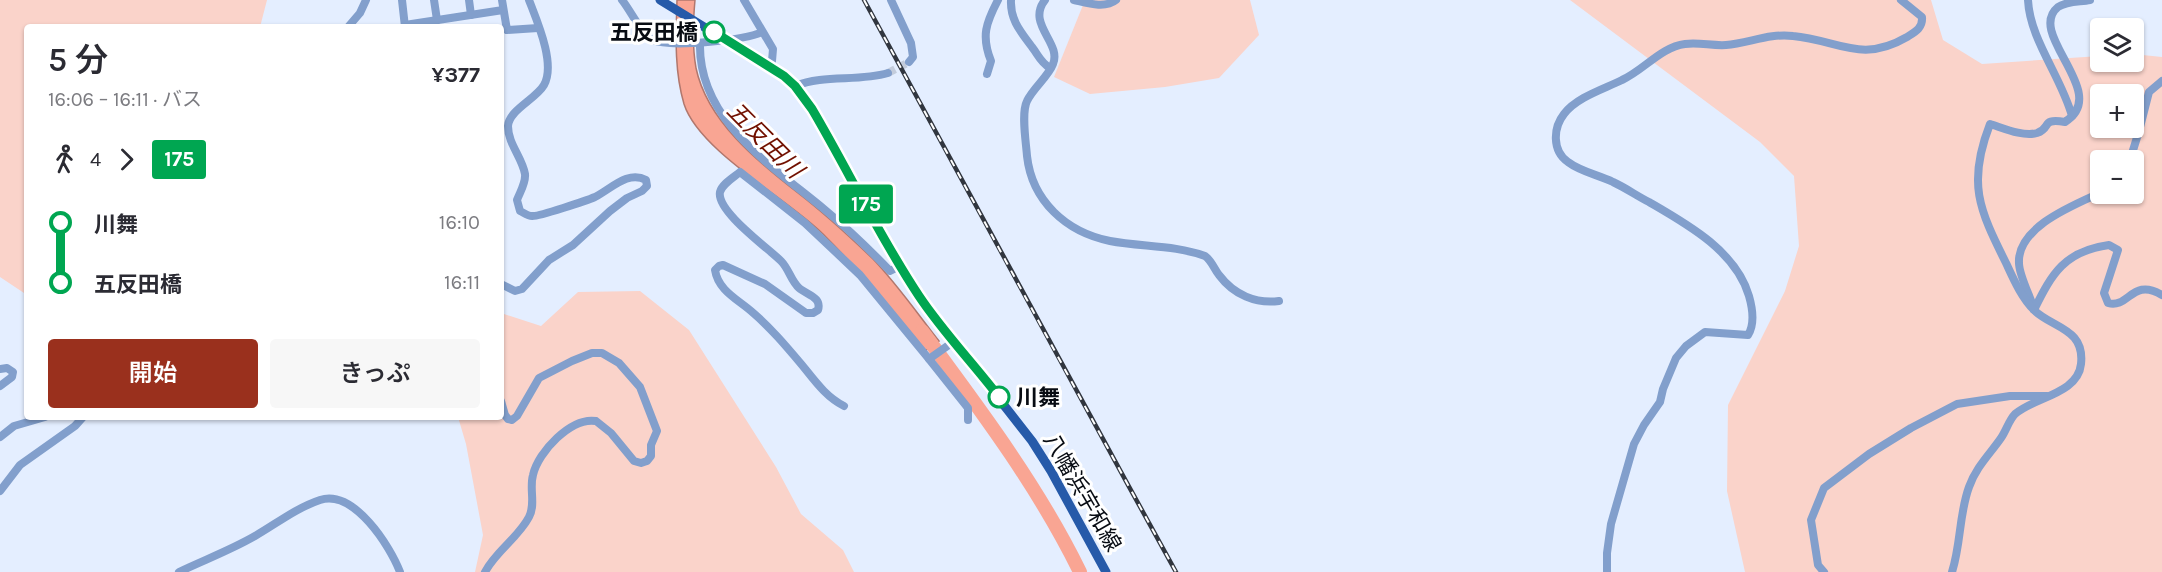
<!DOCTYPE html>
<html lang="ja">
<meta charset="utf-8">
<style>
:root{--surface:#fff;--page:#f7f7f7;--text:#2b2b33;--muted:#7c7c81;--accent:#9a301d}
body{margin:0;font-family:Karla,"Noto Sans JP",sans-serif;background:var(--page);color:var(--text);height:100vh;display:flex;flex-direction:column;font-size:22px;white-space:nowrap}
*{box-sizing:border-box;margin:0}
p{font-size:20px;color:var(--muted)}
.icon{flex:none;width:33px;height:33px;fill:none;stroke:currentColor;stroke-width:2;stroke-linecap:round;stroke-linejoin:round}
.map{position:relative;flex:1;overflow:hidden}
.sheet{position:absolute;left:24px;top:24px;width:480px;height:396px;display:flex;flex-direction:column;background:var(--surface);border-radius:6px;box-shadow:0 2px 4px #0004}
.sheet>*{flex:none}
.badge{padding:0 12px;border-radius:4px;font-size:21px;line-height:39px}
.controls{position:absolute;left:2090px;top:18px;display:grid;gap:12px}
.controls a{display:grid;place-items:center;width:54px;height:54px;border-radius:6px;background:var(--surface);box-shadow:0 2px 4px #0004;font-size:30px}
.map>.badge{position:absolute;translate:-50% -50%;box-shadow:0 0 0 3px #fff}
.legs{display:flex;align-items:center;gap:9px;height:66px;padding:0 24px;font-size:20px}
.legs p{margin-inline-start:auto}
.summary{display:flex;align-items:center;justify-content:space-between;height:102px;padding:0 24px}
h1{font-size:33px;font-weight:600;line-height:45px}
.action{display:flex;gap:12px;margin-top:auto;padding:12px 24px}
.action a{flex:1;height:69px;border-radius:6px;background:var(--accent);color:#fff;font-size:24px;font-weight:600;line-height:69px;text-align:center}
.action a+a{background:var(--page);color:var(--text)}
ul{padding:0 24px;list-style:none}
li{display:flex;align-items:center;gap:21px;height:60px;font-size:22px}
li i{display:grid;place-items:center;width:9px;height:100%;margin:0 8px;background:currentColor}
li i::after{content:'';width:15px;height:15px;margin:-8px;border:4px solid;border-radius:50%;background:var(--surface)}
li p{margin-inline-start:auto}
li:first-child i{background:linear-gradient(#0000 50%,currentColor 0)}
li:last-child i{background:linear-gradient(currentColor 50%,#0000 0)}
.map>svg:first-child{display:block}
.green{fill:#fad3ca;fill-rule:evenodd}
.water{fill:#f9a593;stroke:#b1776d;stroke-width:1.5}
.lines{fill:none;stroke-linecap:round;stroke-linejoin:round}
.river{stroke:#f9a593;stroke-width:14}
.minor-tunnel{stroke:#c3ccdc;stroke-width:8;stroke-dasharray:8 4;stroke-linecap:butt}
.minor{stroke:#829fcc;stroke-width:8}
.major{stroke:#265aa9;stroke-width:9}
.rail-casing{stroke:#31363f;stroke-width:4.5}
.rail{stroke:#fff;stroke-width:2;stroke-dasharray:7;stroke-linecap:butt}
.line-1-casing{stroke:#fff;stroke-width:14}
.line-1{stroke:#00a651;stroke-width:9}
.stop-1-dot{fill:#fff;stroke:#00a651;stroke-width:3}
.labels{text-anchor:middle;stroke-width:6;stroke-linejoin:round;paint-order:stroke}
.stop-label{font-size:22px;font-weight:bold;fill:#080c13;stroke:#fff;text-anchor:end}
.street-label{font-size:22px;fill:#080c13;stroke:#fff}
.water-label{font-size:24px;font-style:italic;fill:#711000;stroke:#fff}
</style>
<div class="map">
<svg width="2162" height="572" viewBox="0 0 2162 572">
<rect width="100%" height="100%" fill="#e4eeff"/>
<!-- green -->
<g class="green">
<path d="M 0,0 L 267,0 L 260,27 L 27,27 L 27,295 L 0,277 Z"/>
<path d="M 1085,0 L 1250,0 L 1259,35 L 1219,78 L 1165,87 L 1090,94 L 1054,77 Z"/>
<path d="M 1570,0 L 1931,0 L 1943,40 L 1982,64 L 2100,56 L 2100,62 L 2133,62 L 2133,54 L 2162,57 L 2162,572 L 1745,572 L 1727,491 L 1728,405 L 1785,291 L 1799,246 L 1794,176 L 1760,142 ZM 2100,94 L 2133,94 L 2133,128 L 2100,128 ZM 2100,160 L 2133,160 L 2133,194 L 2100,194 Z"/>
<path d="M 640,291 L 689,330 L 776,467 L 801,514 L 843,550 L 854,572 L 475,572 L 483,535 L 466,444 L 458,417 L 501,417 L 501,313 L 541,326 L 578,292 Z"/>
</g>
<!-- water -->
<path class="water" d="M 677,0 L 695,0 C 693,22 692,46 696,68 C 707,121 758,162 798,193 C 824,213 849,236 873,259 C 897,284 917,313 939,341 L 925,351 C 893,310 860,271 823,234 C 788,199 699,151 684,104 C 674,70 676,35 677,0 Z"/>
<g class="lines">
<!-- river -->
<path class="river" d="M 922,331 C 979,408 1038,486 1080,572"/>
<!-- minor-tunnel -->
<path class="minor-tunnel" d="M 888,73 L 909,62"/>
<!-- minor -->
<g class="minor">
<path d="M 402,0 L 405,27"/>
<path d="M 434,0 L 437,20"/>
<path d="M 469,0 L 471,15"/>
<path d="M 502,0 L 507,30 L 538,28"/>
<path d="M 622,0 C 631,11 641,34 653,40 C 670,48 745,40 762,32"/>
<path d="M 744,0 L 773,49 L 772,61 L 769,66"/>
<path d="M 891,0 L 911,43 L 913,57 L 909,62"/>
<path d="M 1011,0 C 1010,20 1021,32 1032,47 C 1039,56 1040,62 1050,68"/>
<path d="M 1045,0 C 1026,24 1062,43 1053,64 C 1048,77 1033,88 1027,101 C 1021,113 1026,142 1027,156 C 1032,201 1066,232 1110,241 C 1141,247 1175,245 1205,256 C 1212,261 1214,269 1219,275 C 1234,295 1256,304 1279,301"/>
<path d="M 1074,0 C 1087,3 1105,9 1116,0"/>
<path d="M 2028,0 C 2030,40 2061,76 2072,116"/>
<path d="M 405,25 L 503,10"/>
<path d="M 348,27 L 360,13 L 366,0"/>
<path d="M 700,43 C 698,120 771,165 824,209 C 847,228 869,249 890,271 L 900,266"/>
<path d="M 987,74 L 991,61 C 981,36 986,23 998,0"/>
<path d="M 795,86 C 824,74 858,82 888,73"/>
<path d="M 2130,160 L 2139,131 L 2149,92 L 2162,81"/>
<path d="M 501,284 L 515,291 L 522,289 L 549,260 L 573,245 L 610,211 L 627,198 L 642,191 L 647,186 L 646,180 C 628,170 611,189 595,197 C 588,200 538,217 532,216 C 528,216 524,213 520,211 L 517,200 C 520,192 526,183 525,174 C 522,157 508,144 508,126 C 509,110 536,99 544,85 C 556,64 537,21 529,0"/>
<path d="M 2032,303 C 2028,292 2019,274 2019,263 C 2017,227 2074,205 2100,193"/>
<path d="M 2034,310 C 2052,273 2065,251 2109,245 L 2118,250 L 2104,293 L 2108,303 C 2129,309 2132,277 2162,295"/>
<path d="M 929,359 L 968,408 L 968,420"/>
<path d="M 0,369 L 7,368 L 13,372 L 12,377 L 0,386"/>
<path d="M 844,406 C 826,397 815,381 802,365 C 786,346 770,327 751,311 C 737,299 718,290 715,270 L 719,266 L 723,265 L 765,284 L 806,313 L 813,313 L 818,310 C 822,297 807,295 799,288 C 791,281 789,269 781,261 C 768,248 716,211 720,192 C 722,184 734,177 740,172 L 805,223 L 860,275 L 929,359 L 953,342"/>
<path d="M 0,437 L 14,426 L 45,417"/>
<path d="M 0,491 L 20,465 L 75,426 L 83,417"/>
<path d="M 179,572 C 204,560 231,550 255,536 C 276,524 296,508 320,500 C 354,489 390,546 400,572"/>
<path d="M 485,572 C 496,551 518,538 529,517 C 536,504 529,489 533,475 C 538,452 571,417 596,421 L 611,433 L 634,461 L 641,463 L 647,461 L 651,456 L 651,445 L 657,431 L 640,387 L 619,363 L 602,353 L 592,353 L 572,361 L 539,378 L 517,416 L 512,420 L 508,419 L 505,415 L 501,401"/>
<path d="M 1607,572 L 1607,553 L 1611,524 L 1634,444 L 1644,425 L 1660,402 L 1663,389 L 1676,358 L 1686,346 L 1705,332 L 1748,335 C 1755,324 1753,310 1749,296 C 1736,251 1687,224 1649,202 C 1637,196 1626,188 1613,182 C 1599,175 1581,172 1568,162 C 1552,151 1553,128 1564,114 C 1577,97 1604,89 1622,80 C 1644,70 1661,47 1685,44 C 1699,42 1712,46 1726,45 C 1749,43 1770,33 1793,36 C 1838,40 1861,64 1907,37 C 1915,32 1923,28 1922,17 L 1901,0"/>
<path d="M 1824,572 L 1818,565 L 1811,520 L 1824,488 L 1869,454 L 1911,428 L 1957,404 L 2010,396 L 2047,396"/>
<path d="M 1952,572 C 1961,544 1959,514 1969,487 C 1976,467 1990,454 2001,438 C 2006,431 2009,420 2015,414 C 2034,397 2078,394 2081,364 C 2085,328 2052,328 2034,310 C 2021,297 2013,278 2006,263 C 1979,209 1967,183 1990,124 C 2003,128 2023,137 2037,133 C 2052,128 2040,118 2065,122 C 2112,93 2025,34 2058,7 C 2067,1 2080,2 2090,0"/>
</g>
<!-- major -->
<path class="major" d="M 660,0 L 784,76 L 795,86 L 812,109 L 900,266 L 919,297 L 1032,441 L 1051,471 L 1106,572"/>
<!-- rail casing -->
<g class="rail-casing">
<path id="rail" d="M 864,0 C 968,191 1071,382 1176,572"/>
</g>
<!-- rail -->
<use href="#rail" class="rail"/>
</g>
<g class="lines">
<!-- line-1 casing -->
<g class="line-1-casing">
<path id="line-1" d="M 714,32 L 784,76 L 795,86 L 812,109 C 848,170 879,236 919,296 C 943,332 973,363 999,397"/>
</g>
<!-- line-1 -->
<use href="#line-1" class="line-1"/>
</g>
<!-- markers -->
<g class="stop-1-dot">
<circle cx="714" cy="32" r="10"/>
<circle cx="999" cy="397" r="10"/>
</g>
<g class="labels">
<!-- stop labels -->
<g class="stop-label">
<text x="698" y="40">五反田橋</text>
<text x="1016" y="405" text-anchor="start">川舞</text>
</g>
<!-- street labels -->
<g class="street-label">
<text transform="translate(1083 492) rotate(60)" y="8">八幡浜宇和線</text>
</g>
<!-- water labels -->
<g class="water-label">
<text transform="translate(765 140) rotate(45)" y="8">五反田川</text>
</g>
</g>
</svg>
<div class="controls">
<a><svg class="icon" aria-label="layers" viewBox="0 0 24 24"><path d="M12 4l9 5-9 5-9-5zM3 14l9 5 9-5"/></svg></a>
<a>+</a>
<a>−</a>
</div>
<b class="badge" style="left:866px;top:204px;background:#00a651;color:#fff">175</b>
<section class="sheet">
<div class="summary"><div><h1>5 分</h1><p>16:06 – 16:11 · バス</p></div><b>¥377</b></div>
<div class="legs"><svg class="icon" aria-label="walk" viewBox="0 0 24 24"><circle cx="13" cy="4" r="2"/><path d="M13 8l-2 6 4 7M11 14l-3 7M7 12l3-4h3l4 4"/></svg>4<svg class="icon" aria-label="forward" viewBox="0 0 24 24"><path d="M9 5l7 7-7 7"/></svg><b class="badge" style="background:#00a651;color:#fff">175</b></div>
<ul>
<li><i style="color:#00a651"></i><b>川舞</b><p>16:10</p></li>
<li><i style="color:#00a651"></i><b>五反田橋</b><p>16:11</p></li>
</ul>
<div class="action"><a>開始</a><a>きっぷ</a></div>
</section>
</div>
